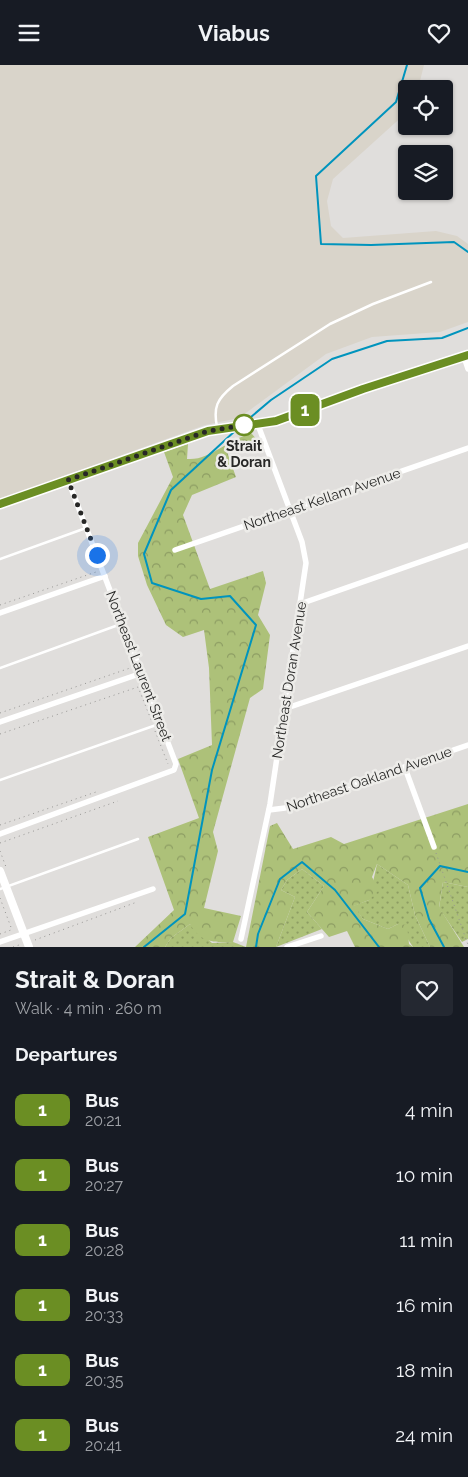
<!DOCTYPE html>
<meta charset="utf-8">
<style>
:root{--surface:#171b24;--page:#242831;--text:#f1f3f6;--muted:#9ea1a6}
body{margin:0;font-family:Raleway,sans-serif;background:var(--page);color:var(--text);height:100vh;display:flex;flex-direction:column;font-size:19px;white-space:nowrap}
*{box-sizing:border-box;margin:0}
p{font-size:16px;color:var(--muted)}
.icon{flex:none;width:28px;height:28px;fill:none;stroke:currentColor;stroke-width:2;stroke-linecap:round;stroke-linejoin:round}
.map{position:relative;height:882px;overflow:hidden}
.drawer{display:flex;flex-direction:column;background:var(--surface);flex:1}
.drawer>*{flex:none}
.badge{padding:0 10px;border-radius:8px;font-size:18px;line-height:32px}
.buttons{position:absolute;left:398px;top:15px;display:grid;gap:10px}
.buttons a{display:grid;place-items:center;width:55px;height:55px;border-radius:5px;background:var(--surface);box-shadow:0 1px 4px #0004;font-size:25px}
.you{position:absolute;width:25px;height:25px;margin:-12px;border:4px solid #fff;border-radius:50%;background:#1a73e8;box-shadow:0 0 0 8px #1a73e833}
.map>.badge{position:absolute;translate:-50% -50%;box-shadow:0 0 0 2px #fff}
h2{padding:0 15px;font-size:19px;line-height:45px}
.round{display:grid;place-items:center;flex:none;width:52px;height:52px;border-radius:5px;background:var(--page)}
.head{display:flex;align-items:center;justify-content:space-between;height:85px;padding:0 15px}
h1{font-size:24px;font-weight:700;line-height:38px}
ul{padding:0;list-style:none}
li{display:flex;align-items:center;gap:15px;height:65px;padding:0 15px}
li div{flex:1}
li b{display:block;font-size:19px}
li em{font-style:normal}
li .badge{min-width:55px;font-weight:700;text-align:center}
header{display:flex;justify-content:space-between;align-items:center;height:65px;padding:0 15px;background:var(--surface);font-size:22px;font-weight:700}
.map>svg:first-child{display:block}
.built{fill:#d9d4ca}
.grass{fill:url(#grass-dots)}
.forest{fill:url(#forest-crowns)}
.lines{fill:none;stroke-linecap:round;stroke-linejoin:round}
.stream{stroke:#0094bd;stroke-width:2}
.path{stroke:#969593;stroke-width:1;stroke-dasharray:1 4;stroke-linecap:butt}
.lane{stroke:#fff;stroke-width:2.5}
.street{stroke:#fff;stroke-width:5.5}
.secondary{stroke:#fff;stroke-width:8}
.line-casing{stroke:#fff;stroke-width:11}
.line{stroke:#6b8e23;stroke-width:8}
.walk{stroke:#272726;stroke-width:5;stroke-dasharray:0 9}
.stop-dot{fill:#fff;stroke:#6b8e23;stroke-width:2.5}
.labels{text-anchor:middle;stroke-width:5;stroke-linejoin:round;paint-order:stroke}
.stop-label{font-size:14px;font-weight:bold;fill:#272726;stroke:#edece9}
.street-label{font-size:14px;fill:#272726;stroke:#edece9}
</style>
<header><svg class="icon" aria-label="menu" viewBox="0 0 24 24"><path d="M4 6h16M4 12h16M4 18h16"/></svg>Viabus<svg class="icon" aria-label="heart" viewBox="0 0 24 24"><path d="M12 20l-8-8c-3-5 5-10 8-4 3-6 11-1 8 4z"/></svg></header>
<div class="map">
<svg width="468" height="882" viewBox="0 0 468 882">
<defs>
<pattern id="grass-dots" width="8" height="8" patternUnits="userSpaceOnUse" patternTransform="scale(1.25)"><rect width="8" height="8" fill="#adc179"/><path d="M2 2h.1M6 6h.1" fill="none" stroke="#8d9d63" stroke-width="1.8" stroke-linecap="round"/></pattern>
<pattern id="forest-crowns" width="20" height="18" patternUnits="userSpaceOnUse" patternTransform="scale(1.25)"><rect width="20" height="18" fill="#adc179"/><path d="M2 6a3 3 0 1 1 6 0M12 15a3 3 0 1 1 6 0" fill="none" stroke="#8d9d63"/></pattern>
</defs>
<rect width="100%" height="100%" fill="#e0dedc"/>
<!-- built -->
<path class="built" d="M 0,0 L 424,0 L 418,24 L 406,24 L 406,48 L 333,114 L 327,136 L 331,161 L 343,173 L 436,166 L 457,171 L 468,179 L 468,257 L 440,267 L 372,272 L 326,289 L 239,353 L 205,360 L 0,434 Z"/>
<!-- grass -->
<g class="grass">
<path d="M 377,799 L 408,820 L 415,850 L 430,882 L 413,882 L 398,859 L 388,864 L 363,854 L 353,841 L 369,835 Z"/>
<path d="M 302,804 L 324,821 L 307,847 L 322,864 L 276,882 L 295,832 L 281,825 L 287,815 Z"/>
<path d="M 443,817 L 468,822 L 468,874 L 462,877 L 439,843 Z"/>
<path d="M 190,859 L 212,878 L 233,877 L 246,882 L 165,882 L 171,873 Z"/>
</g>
<!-- forest -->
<g class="forest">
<path d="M 252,369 L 258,376 L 227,387 L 236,412 L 192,430 L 183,450 L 210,524 L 263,506 L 266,518 L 258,550 L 270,570 L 263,624 L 250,633 L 213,767 L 218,786 L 204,843 L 241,851 L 233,877 C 213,878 200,877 190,859 L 171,873 L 165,882 L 135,882 L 174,845 L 148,772 L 199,753 L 178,694 L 212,680 L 209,603 L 204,565 L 183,572 L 166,560 L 147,520 L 138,491 L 138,478 L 173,412 L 164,387 L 188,379 L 187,394 C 211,396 229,372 252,369 Z"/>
<path d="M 468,739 L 468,822 L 443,817 L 439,842 L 464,882 L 430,882 L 415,850 L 408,820 L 377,799 L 372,812 L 379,825 L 369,835 L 354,841 L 363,854 L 388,864 L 398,859 L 407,860 L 409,879 L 413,882 L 355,882 L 347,866 L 329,872 L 307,847 L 324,821 L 302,804 L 287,815 L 281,825 L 295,832 L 276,882 L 246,882 L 270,761 L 277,758 L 293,784 L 331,772 L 344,779 Z"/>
</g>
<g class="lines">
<!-- stream -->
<g class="stream">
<path d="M 407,0 L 396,37 L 316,111 L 321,179 L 371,180 L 454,177 L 468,187"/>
<path d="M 245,357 L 271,335 L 332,294 L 387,276 L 442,273 L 468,263"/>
<path d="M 144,882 L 185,849 L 212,705 L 256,560 L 230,531 L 201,534 L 152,518 L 144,489 L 171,425 L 236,365"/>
<path d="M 256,882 L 258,869 L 280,814 L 302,797 L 335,825 L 379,882"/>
<path d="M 444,882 L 429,854 L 420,823 L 440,801 L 468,807"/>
</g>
<!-- path -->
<g class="path">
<path d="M 0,540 L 96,507"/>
<path d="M 0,648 L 133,602"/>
<path d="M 155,666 L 168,699"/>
<path d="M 0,669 L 138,622 L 152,657"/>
<path d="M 0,760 L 96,727"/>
<path d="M 0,778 L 118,736"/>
<path d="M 0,786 L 6,802"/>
<path d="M 436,788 L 468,880"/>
<path d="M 0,833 L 12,865"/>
<path d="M 0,869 L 11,865"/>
<path d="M 35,875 L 137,837"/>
<path d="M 13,882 L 19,880"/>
</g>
<!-- lane -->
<g class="lane">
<path d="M 217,362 C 213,342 217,334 233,321 L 330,259 L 373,239 L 431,217"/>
<path d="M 0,494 L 86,463"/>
<path d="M 0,603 L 121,559"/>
<path d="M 0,715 L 159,659"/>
<path d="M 0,824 L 138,774"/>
</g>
<!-- street -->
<g class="street">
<path d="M 464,292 L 468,304"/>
<path d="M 175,485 L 468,383"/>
<path d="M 300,539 L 468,480"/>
<path d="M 0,548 L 105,511"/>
<path d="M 284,644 L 468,581"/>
<path d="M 0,657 L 142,608"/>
<path d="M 405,703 L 434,782"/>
<path d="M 269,745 L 285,743 L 468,680"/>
<path d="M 0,769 L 174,705 L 176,699 L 68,415"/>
<path d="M 241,874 L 270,739 L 306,498 L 302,477 L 258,360"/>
<path d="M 0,877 L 153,824"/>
<path d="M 287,882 L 321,871"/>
</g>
<!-- secondary -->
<g class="secondary">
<path d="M 0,439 L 207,366 L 276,356 L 363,324 L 468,290"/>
<path d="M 0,806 L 29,882"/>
</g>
</g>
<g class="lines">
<!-- line casing -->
<g class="line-casing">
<path id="line" d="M 0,439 L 208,366 L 276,356 L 363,324 L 468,290"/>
</g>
<!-- line -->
<use href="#line" class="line"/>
<!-- walk -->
<path class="walk" d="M 97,490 L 68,415 L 208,366 L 244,360"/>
</g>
<!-- markers -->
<circle class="stop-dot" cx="244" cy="360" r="10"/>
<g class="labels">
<!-- stop labels -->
<g class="stop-label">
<text x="244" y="386">Strait<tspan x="244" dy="16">&amp; Doran</tspan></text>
</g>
<!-- street labels -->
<g class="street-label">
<text transform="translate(322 434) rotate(-19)" y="5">Northeast Kellam Avenue</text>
<text transform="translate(139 601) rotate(69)" y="5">Northeast Laurent Street</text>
<text transform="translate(289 615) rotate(-81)" y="5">Northeast Doran Avenue</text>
<text transform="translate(369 714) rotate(-19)" y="5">Northeast Oakland Avenue</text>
</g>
</g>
</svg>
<div class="buttons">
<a><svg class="icon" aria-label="locate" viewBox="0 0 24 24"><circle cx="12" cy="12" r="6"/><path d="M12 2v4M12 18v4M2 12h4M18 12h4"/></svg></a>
<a><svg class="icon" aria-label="layers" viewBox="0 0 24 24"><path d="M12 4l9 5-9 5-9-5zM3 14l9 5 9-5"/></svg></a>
</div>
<div class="you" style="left:97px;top:490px"></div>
<b class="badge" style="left:305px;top:345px;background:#6b8e23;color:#fff">1</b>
</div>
<section class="drawer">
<div class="head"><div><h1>Strait &amp; Doran</h1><p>Walk · 4 min · 260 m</p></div><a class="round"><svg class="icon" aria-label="heart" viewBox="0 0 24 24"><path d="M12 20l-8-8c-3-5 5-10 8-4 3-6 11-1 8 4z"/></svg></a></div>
<h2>Departures</h2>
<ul>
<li><span class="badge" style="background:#6b8e23;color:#fff">1</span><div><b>Bus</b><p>20:21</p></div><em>4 min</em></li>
<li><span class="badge" style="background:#6b8e23;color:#fff">1</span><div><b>Bus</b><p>20:27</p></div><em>10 min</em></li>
<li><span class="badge" style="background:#6b8e23;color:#fff">1</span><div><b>Bus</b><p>20:28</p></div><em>11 min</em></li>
<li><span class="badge" style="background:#6b8e23;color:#fff">1</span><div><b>Bus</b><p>20:33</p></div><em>16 min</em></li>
<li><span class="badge" style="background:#6b8e23;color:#fff">1</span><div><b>Bus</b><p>20:35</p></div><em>18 min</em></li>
<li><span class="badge" style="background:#6b8e23;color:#fff">1</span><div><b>Bus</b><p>20:41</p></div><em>24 min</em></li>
</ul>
</section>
